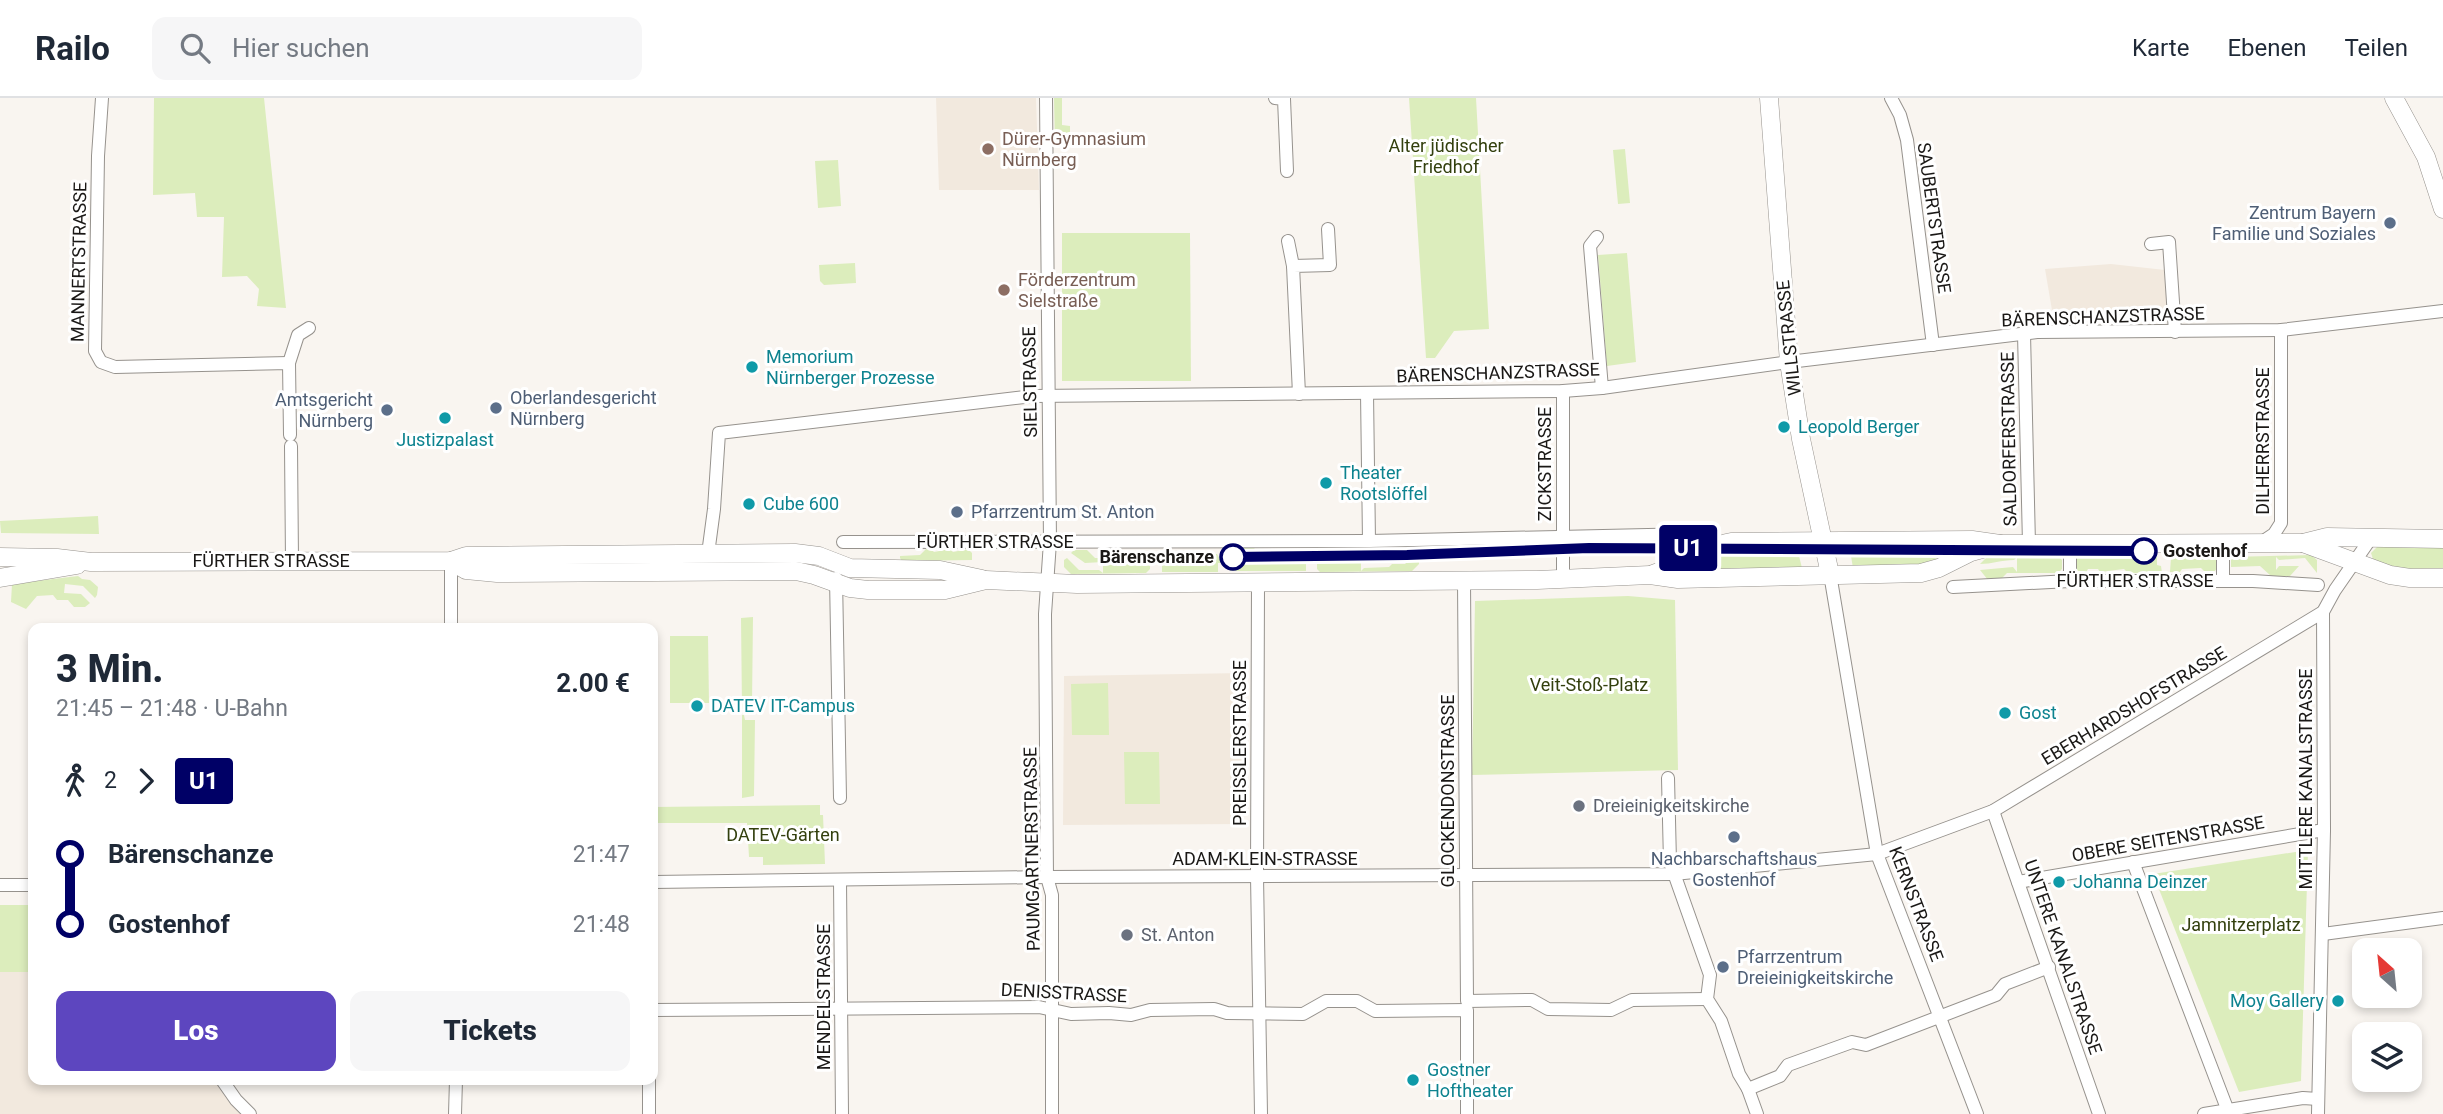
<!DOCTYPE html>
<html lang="de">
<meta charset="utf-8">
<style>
:root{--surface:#fff;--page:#f6f6f7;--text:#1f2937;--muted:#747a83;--line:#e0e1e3;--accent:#5d46bf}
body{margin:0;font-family:Roboto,sans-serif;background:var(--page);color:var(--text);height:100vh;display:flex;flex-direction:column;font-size:26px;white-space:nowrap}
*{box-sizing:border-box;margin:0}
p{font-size:23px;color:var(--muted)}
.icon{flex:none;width:38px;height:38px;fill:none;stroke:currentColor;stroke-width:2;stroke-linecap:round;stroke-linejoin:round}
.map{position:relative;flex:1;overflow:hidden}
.panel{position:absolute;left:28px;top:525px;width:630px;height:462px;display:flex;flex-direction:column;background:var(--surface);border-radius:14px;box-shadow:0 4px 10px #0003}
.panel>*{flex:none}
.badge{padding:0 14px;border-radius:5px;font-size:24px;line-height:46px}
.needle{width:46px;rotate:333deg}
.fabs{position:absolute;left:2352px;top:840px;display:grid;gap:14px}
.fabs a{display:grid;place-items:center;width:70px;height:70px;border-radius:14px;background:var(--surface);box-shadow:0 4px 10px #0003;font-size:35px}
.map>.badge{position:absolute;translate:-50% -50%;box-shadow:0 0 0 4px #fff}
.legs{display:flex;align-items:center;gap:10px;height:77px;padding:0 28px;font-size:23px}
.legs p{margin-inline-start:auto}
.summary{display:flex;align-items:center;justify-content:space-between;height:119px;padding:0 28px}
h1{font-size:38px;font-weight:800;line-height:52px}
.primary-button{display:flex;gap:14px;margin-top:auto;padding:14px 28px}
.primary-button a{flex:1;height:80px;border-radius:14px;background:var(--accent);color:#fff;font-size:28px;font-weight:800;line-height:80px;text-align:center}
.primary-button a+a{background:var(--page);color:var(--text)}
ul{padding:0 28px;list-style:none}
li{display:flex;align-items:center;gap:24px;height:70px;font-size:26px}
li i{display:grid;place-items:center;width:10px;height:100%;margin:0 9px;background:currentColor}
li i::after{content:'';width:18px;height:18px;margin:-9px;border:5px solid;border-radius:50%;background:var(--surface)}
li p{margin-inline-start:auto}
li:first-child i{background:linear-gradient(#0000 50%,currentColor 0)}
li:last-child i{background:linear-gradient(currentColor 50%,#0000 0)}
header{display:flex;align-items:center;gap:42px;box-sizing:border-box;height:98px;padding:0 35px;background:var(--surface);border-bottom:2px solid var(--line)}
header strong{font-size:33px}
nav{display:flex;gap:38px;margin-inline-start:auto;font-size:24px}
.search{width:490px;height:63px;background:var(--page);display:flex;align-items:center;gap:18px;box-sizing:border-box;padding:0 24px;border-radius:14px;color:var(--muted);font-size:26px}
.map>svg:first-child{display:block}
.built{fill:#f2e9de}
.green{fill:#dcedbc}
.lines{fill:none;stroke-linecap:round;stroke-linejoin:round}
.street-casing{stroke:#96928d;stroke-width:14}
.secondary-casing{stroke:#96928d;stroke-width:19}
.street{stroke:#fff;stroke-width:12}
.secondary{stroke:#fff;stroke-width:18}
.line-1-casing{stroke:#fff;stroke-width:16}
.line-1{stroke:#006;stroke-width:10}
.education-dot{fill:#8d6e63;stroke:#fff;stroke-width:2.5}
.service-dot{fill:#5c6f8a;stroke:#fff;stroke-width:2.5}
.culture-dot{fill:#0f9aa8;stroke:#fff;stroke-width:2.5}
.stop-1-dot{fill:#fff;stroke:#006;stroke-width:3.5}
.worship-dot{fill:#6b7280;stroke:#fff;stroke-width:2.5}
.labels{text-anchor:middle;stroke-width:6;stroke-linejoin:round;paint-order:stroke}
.education-label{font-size:18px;fill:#785e54;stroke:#fff;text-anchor:start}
.park-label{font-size:18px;fill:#33400e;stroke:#fff}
.service-label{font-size:18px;fill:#4e5e75;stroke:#fff;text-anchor:start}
.street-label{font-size:18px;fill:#1a1816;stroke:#fff}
.culture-label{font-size:18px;fill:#0d838f;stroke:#fff;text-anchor:start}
.stop-label{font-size:18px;font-weight:bold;fill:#1a1816;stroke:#fff;text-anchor:start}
.worship-label{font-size:18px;fill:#5b616d;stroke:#fff;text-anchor:start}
</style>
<header>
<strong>Railo</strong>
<div class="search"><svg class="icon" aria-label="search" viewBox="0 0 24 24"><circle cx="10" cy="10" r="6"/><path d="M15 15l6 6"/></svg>Hier suchen</div>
<nav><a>Karte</a><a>Ebenen</a><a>Teilen</a></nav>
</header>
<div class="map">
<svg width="2443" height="1016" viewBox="0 0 2443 1016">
<rect width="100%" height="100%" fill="#f9f5f0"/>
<!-- built -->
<g class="built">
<path d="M 936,0 L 1036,0 L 1039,92 L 939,92 Z"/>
<path d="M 2111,166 L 2165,172 L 2167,222 L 2054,224 L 2045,171 Z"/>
<path d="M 1243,575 L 1244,726 L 1063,727 L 1064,578 Z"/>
<path d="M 0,874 L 33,874 L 33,982 L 214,982 L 226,1000 L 242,1016 L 0,1016 Z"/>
</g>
<!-- green -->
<g class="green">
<path d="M 154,0 L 264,0 L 286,210 L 257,208 L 259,191 L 247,178 L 222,179 L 224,119 L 197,119 L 195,95 L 153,97 Z"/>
<path d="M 1054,0 L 1062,0 L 1062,27 L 1070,28 L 1070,44 L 1068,47 L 1055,48 Z"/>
<path d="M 1409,0 L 1476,0 L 1489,231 L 1454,233 L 1435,260 L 1426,260 Z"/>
<path d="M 1625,51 L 1630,105 L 1618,106 L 1613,52 Z"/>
<path d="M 838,62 L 841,108 L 818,110 L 815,63 Z"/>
<path d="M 1062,135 L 1190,135 L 1191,283 L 1062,283 Z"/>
<path d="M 1627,155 L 1636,264 L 1607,268 L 1598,157 Z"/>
<path d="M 855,165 L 856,185 L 824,187 L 820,183 L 819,167 Z"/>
<path d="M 98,418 L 99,436 L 1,435 L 0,423 Z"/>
<path d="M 1239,447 L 1251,447 L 1256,452 L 1271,451 L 1278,459 L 1290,459 L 1298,451 L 1306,460 L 1306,473 L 1230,473 L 1230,456 Z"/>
<path d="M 2378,448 L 2443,448 L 2443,470 L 2394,471 L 2374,464 L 2371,455 Z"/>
<path d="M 1797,450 L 1802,470 L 1684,476 L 1684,471 L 1721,452 Z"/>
<path d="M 926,451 L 931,451 L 934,454 L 950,451 L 953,454 L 968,451 L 972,455 L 972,462 L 902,463 L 900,460 L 900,458 L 920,457 Z"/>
<path d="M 1853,451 L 1932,451 L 1937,459 L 1932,468 L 1853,470 L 1850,452 Z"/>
<path d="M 1074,452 L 1087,452 L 1095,460 L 1108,460 L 1116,455 L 1123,460 L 1128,454 L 1142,454 L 1150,462 L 1150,471 L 1146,475 L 1071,476 L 1064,469 L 1064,462 L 1067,460 L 1079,472 L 1099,472 L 1103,475 L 1103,464 L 1085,465 L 1071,455 Z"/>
<path d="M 1317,453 L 1338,453 L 1342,456 L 1375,456 L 1382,463 L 1361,463 L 1361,473 L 1364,470 L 1389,469 L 1392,466 L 1405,466 L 1410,461 L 1419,461 L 1419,466 L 1412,473 L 1320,474 L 1317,471 Z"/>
<path d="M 1173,454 L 1180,461 L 1187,461 L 1195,457 L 1201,461 L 1207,461 L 1210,456 L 1217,456 L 1222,465 L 1218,465 L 1218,474 L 1162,474 L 1162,464 Z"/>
<path d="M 2311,457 L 2317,462 L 2317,475 L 2305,460 L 2279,462 L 2276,459 L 2276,472 L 2279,468 L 2299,468 L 2290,478 L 2271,478 L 2260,468 L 2231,469 L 2231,459 Z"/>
<path d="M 1988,458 L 2058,458 L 2062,462 L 2062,471 L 2058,475 L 2007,475 L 2000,482 L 1988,482 L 1980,472 L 2013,469 L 2017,474 L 2017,459 L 2014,462 C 2001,462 1992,466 1980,466 Z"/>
<path d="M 2074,459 L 2157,459 L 2157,467 L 2161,468 L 2162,475 L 2128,475 L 2124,471 L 2100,474 L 2098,471 L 2088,471 L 2085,476 L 2074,473 Z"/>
<path d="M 2171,459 L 2217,459 L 2218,469 L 2214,474 L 2205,474 L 2201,470 L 2182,471 L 2180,474 L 2170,474 Z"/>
<path d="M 78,478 L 82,481 L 90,482 L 98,489 L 97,497 L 95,500 L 83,488 L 65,486 L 64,495 L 81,496 L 90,505 L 85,509 L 74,509 L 68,502 L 57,502 L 53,497 L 37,498 L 26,511 L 11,504 L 12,486 Z"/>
<path d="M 1628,498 L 1675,502 L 1678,672 L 1472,677 L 1475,503 Z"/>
<path d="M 753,519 L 752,606 L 745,606 L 745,610 L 742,611 L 741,520 Z"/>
<path d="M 670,538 L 708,538 L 709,605 L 670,605 Z"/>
<path d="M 1108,585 L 1109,637 L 1072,637 L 1071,586 Z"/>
<path d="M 742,617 L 744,617 L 745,622 L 755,622 L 754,698 L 742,700 Z"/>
<path d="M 1124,654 L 1159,654 L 1160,706 L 1125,706 Z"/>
<path d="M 820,707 L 820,717 L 823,717 L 825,766 L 763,767 L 763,759 L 749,759 L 747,725 L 653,725 L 653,709 Z"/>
<path d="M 2308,752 L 2301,983 L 2239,994 L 2153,776 Z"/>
<rect x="0" y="807" width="33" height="67"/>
</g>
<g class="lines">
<!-- street casing -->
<g class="street-casing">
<g id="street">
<path d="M 102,0 L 98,58 L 95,253 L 101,264 L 115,269 L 289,265 L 290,337"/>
<path d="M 1046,0 L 1050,444 L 1045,516 L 1047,779 L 1052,797 L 1052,1016"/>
<path d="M 1275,0 L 1284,1 L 1287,73"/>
<path d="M 1891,0 L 1900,17 L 1907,42 L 1933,247"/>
<path d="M 1597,139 L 1590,148 L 1602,290"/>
<path d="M 1288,143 L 1293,168"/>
<path d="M 2151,146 L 2169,144 L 2175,234"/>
<path d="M 2024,236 L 2029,446"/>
<path d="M 289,265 L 298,237 L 309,230"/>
<path d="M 1563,293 L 1563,482"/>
<path d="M 1367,295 L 1369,443"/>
<path d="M 1299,296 L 1293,168 L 1330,167 L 1328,131"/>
<path d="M 291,348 L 292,463"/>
<path d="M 843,444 L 1369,443 L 1693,436"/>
<path d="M 2262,444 L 2274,436 L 2281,425 L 2281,232"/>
<path d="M 708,456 L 714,411 L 719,335 L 1033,298 L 1563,293 L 1602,290 L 1789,264 L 2037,234 L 2281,232 L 2443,213"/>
<path d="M 2070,456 L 2070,483"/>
<path d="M 2223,456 L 2223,483"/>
<path d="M 451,463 L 451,530"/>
<path d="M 1830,476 L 1877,756 L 1977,1016"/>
<path d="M 836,480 L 840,700"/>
<path d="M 1464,483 L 1467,903 L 1532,902 L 1548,911 L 1611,912 L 1632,902 L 1707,901"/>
<path d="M 1258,485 L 1257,778 L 1261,1016"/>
<path d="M 1953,489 L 2070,483 L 2253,483 L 2318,487"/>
<path d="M 1668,680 L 1670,764 L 1710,877 L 1707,901 L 1721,923 L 1739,976 L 1748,991 L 1757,1016"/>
<path d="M 1993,713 L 2099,1016"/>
<path d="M 2133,764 L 2228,1013"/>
<path d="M 840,782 L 842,1016"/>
<path d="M 653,784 L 1047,779 L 1674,776 L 1877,756 L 1993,713 L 2323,514 L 2335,492 L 2371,440"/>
<path d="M 2018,784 L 2324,732"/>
<path d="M 0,787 L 33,787"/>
<path d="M 2323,836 L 2443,820"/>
<path d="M 653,912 L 1039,909 L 1071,916 L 1109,915 L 1131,917 L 1150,912 L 1214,911 L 1227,915 L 1303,916 L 1326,903 L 1357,903 L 1375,913 L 1467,912 L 1467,1016"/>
<path d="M 222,982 L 236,1002 L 250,1016"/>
<path d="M 649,982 L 649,1016"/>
<path d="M 1748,991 L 1780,978 L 1788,967 L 1852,944 L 1866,947 L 1996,897 L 2005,886 L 2049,869"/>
<path d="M 455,1016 L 456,982"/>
<path d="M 2204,1016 L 2303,1000 L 2318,1001"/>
<path d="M 2318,1016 L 2324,732 L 2323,514"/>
</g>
</g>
<!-- secondary casing -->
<g class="secondary-casing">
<g id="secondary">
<path d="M 1769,0 L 1789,264 L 1801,341 L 1830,476"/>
<path d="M 2394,0 L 2426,59 L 2443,111"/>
<path d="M 2303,445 L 2390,477 L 2410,480 L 2443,480"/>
<path d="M 0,459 L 57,460 L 91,464 L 451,463 L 466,458 L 795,455 L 819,458 L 850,470 L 940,472 L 982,481"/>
<path d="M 451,463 L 466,472 L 497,475 L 796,473 L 814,477 L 850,490 L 868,492 L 945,492 L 986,482 L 1077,486 L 1537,482 L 1650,477 L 1678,481 L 1921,475 L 1939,470 L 1971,454 L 2000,446"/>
<path d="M 1653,476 C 1680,467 1704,449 1731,444 L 1972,442 L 2000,446 L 2303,445 L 2327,439 L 2443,441"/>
<path d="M 0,480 L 77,467"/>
</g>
</g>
<!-- street -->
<use href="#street" class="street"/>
<!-- secondary -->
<use href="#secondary" class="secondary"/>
</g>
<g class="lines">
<!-- line-1 casing -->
<g class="line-1-casing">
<path id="line-1" d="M 1233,459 L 1407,457 L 1589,450 L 2144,453"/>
</g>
<!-- line-1 -->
<use href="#line-1" class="line-1"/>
</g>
<!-- markers -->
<g class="education-dot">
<circle cx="988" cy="51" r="7"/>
<circle cx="1004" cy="192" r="7"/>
</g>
<g class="service-dot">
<circle cx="2390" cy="125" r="7"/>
<circle cx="496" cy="310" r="7"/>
<circle cx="387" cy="312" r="7"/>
<circle cx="957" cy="414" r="7"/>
<circle cx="1734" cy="739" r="7"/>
<circle cx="1723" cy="869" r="7"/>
</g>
<g class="culture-dot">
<circle cx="752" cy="269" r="7"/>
<circle cx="445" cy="320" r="7"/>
<circle cx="1784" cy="329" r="7"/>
<circle cx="1326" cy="385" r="7"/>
<circle cx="749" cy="406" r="7"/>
<circle cx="697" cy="608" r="7"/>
<circle cx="2005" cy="615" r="7"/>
<circle cx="2059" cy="784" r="7"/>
<circle cx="2338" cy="903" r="7"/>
<circle cx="1413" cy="982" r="7"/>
</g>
<g class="stop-1-dot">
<circle cx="2144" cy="453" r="12"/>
<circle cx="1233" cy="459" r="12"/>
</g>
<g class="worship-dot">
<circle cx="1579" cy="708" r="7"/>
<circle cx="1127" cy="837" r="7"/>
</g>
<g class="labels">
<!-- education labels -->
<g class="education-label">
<text x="1002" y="47">Dürer-Gymnasium<tspan x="1002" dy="21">Nürnberg</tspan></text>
<text x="1018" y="188">Förderzentrum<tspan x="1018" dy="21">Sielstraße</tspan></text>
</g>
<!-- park labels -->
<g class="park-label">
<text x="1446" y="54">Alter jüdischer<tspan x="1446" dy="21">Friedhof</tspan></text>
<text x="1589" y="593">Veit-Stoß-Platz</text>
<text x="783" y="743">DATEV-Gärten</text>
<text x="2241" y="833">Jamnitzerplatz</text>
</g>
<!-- service labels -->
<g class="service-label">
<text x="2376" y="121" text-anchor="end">Zentrum Bayern<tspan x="2376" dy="21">Familie und Soziales</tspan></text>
<text x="510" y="306">Oberlandesgericht<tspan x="510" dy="21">Nürnberg</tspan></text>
<text x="373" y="308" text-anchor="end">Amtsgericht<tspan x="373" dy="21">Nürnberg</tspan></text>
<text x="971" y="420">Pfarrzentrum St. Anton</text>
<text x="1734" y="767" text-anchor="middle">Nachbarschaftshaus<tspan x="1734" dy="21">Gostenhof</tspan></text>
<text x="1737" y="865">Pfarrzentrum<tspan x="1737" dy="21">Dreieinigkeitskirche</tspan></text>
</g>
<!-- street labels -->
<g class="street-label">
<text transform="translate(1934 120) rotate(82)" y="6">SAUBERTSTRASSE</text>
<text transform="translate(79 164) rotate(-89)" y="6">MANNERTSTRASSE</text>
<text transform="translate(2103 219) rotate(-2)" y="6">BÄRENSCHANZSTRASSE</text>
<text transform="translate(1789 240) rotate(-96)" y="6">WILLSTRASSE</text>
<text transform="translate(1498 275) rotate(-2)" y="6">BÄRENSCHANZSTRASSE</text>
<text transform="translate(1030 284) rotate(-91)" y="6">SIELSTRASSE</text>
<text transform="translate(2009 341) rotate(-91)" y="6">SALDORFERSTRASSE</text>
<text transform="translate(2263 343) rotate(-90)" y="6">DILHERRSTRASSE</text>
<text transform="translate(1545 366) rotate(-90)" y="6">ZICKSTRASSE</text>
<text x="995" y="450">FÜRTHER STRASSE</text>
<text x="271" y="469">FÜRTHER STRASSE</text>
<text x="2135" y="489">FÜRTHER STRASSE</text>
<text transform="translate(2134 608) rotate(-31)" y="6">EBERHARDSHOFSTRASSE</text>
<text transform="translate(1240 645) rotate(-90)" y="6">PREISSLERSTRASSE</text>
<text transform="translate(2306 681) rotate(-90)" y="6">MITTLERE KANALSTRASSE</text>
<text transform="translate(1448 693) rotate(-90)" y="6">GLOCKENDONSTRASSE</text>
<text transform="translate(2168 741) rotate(-10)" y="6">OBERE SEITENSTRASSE</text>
<text transform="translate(1032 751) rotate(-91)" y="6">PAUMGARTNERSTRASSE</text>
<text x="1265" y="767">ADAM-KLEIN-STRASSE</text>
<text transform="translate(1916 806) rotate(69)" y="6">KERNSTRASSE</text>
<text transform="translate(2063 859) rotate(71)" y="6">UNTERE KANALSTRASSE</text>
<text transform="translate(1064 895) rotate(3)" y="6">DENISSTRASSE</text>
<text transform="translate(824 899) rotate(-90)" y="6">MENDELSTRASSE</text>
</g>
<!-- culture labels -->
<g class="culture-label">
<text x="766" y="265">Memorium<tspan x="766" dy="21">Nürnberger Prozesse</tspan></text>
<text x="1798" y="335">Leopold Berger</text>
<text x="445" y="348" text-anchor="middle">Justizpalast</text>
<text x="1340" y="381">Theater<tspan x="1340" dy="21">Rootslöffel</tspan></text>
<text x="763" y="412">Cube 600</text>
<text x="711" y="614">DATEV IT-Campus</text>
<text x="2019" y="621">Gost</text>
<text x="2073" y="790">Johanna Deinzer</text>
<text x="2324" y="909" text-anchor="end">Moy Gallery</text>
<text x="1427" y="978">Gostner<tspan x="1427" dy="21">Hoftheater</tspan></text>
</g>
<!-- stop labels -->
<g class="stop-label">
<text x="2163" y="459">Gostenhof</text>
<text x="1214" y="465" text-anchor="end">Bärenschanze</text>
</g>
<!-- worship labels -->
<g class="worship-label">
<text x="1593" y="714">Dreieinigkeitskirche</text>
<text x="1141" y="843">St. Anton</text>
</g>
</g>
</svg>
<div class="fabs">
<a><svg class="needle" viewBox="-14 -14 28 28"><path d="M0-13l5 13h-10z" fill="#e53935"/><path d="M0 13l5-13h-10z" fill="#747a83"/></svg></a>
<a><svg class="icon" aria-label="layers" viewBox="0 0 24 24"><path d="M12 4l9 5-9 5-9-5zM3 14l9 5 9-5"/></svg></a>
</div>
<b class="badge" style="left:1688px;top:450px;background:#006;color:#fff">U1</b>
<section class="panel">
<div class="summary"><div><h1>3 Min.</h1><p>21:45 – 21:48 · U-Bahn</p></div><b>2.00 €</b></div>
<div class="legs"><svg class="icon" aria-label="walk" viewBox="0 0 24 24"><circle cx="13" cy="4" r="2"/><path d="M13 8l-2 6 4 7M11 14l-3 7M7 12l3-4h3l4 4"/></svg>2<svg class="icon" aria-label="forward" viewBox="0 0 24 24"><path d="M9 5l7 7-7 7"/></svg><b class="badge" style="background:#006;color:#fff">U1</b></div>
<ul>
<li><i style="color:#006"></i><b>Bärenschanze</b><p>21:47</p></li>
<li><i style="color:#006"></i><b>Gostenhof</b><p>21:48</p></li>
</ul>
<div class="primary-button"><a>Los</a><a>Tickets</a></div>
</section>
</div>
